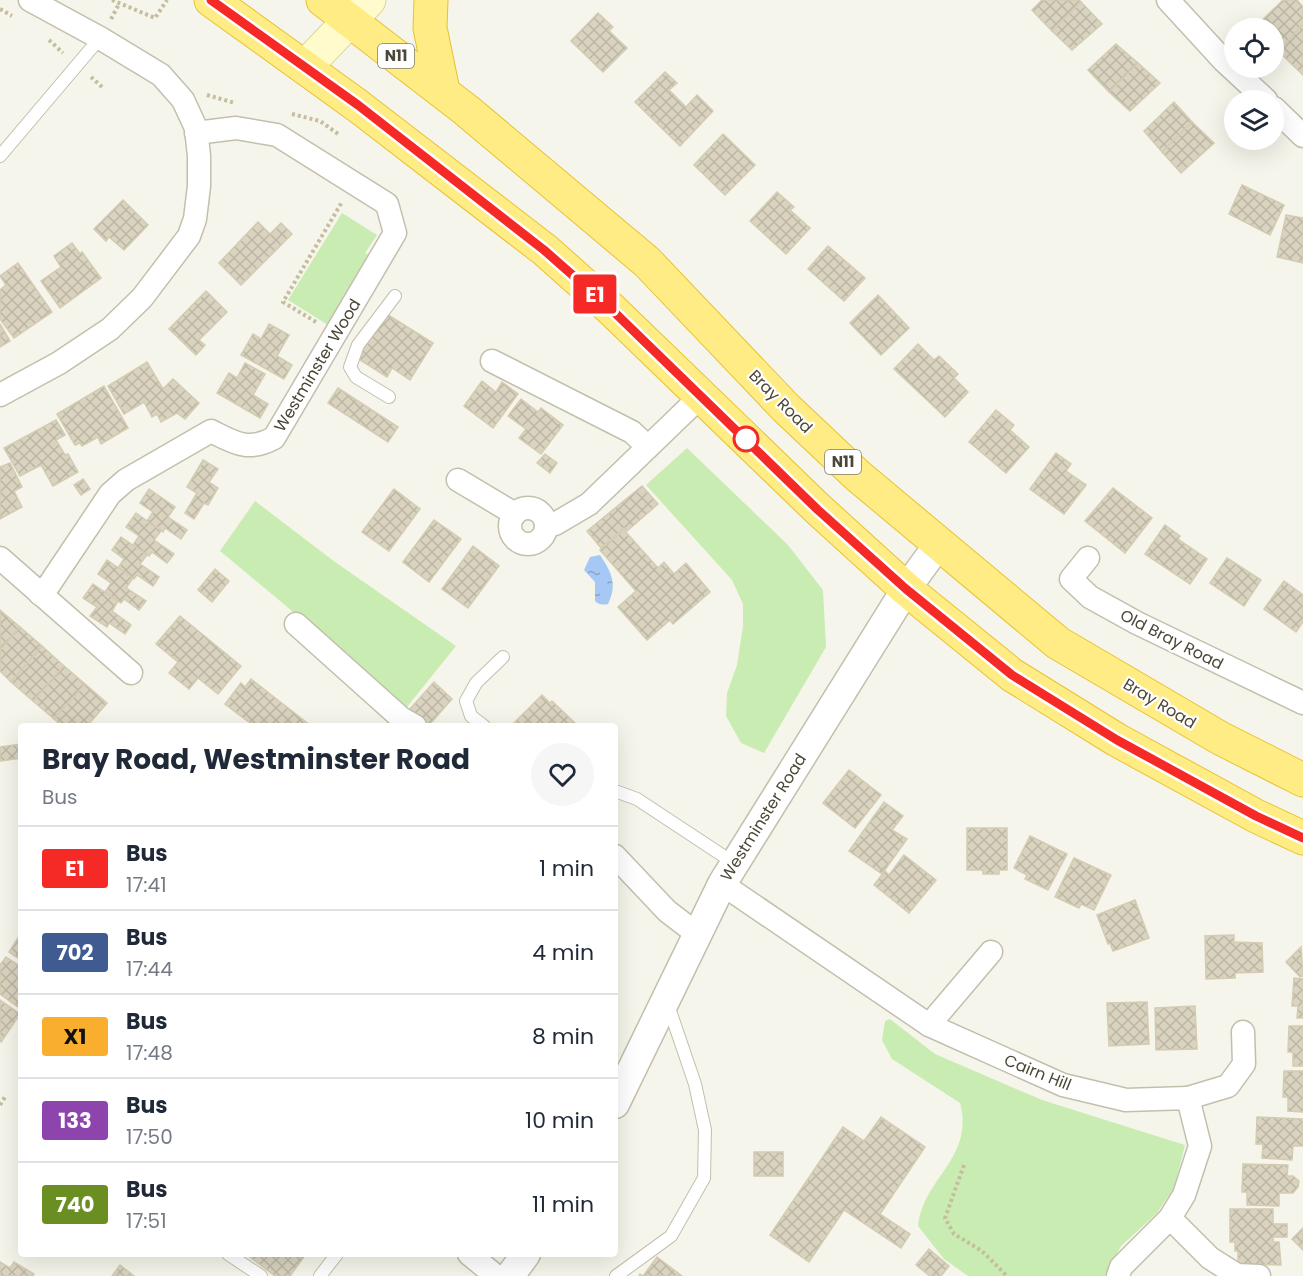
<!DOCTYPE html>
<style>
:root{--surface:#fff;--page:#f6f6f7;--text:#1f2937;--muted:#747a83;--line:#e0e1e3}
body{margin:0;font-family:Poppins,sans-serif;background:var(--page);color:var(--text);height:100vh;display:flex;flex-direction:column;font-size:22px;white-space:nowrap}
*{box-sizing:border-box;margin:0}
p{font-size:20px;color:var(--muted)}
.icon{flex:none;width:33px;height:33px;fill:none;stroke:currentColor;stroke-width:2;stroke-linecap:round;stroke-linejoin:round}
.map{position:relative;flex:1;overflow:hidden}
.side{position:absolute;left:18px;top:723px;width:600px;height:534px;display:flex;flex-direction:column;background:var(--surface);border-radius:6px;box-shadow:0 6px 24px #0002}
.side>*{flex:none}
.badge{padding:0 12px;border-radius:4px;font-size:21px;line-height:39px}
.buttons{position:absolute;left:1224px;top:18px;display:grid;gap:12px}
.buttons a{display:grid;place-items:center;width:60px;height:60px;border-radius:50%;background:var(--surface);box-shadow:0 6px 24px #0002;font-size:30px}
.map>.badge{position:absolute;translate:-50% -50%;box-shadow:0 0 0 3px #fff}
.round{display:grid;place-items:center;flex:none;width:63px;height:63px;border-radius:32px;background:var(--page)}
.headline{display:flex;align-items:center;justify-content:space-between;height:102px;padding:0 24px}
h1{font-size:28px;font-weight:700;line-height:45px}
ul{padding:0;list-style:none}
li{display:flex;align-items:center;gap:18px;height:84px;padding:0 24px;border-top:2px solid var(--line)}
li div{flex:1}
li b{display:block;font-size:22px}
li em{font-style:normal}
li .badge{min-width:66px;font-weight:700;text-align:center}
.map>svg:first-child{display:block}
.grass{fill:#c9ecb2}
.water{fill:url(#water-ripples)}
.building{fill:url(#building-cross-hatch);stroke:#d4ccb2;stroke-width:1.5}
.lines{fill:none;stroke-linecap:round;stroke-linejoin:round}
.service-casing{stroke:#c3bfad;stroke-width:14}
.minor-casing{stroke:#c3bfad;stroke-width:25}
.tertiary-casing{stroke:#c3bfad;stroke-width:31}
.secondary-casing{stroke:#d9d299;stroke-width:35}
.trunk-casing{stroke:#e7c234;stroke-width:35}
.path{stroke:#c5bd9d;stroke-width:4;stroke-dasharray:3 3;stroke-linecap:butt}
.service{stroke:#fff;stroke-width:12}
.minor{stroke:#fff;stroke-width:22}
.tertiary{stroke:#fff;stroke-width:28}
.secondary{stroke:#fffbcc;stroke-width:33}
.trunk{stroke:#ffec84;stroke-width:33}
.line-casing{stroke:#fff;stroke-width:14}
.line{stroke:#f52a26;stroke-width:9}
.stop-dot{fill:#fff;stroke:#f52a26;stroke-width:3}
.labels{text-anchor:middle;stroke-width:4.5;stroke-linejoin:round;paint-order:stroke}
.shield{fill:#fff;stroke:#817e74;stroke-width:1.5}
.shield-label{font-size:15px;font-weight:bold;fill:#4b4738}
.street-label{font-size:16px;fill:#4b4738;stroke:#fff}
</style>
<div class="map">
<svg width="1303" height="1276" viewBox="0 0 1303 1276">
<defs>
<pattern id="water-ripples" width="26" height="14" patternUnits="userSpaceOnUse" patternTransform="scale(1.5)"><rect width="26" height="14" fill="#a5c8f5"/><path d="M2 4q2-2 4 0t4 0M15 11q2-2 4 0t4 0" fill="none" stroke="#88a4c7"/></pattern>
<pattern id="building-cross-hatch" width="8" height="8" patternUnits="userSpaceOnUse" patternTransform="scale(1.5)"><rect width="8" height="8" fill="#d9d3bf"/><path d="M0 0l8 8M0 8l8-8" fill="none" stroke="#bcb6a5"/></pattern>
</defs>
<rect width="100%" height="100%" fill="#f6f5eb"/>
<!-- grass -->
<g class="grass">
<path d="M 342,213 L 377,235 L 365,253 L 371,257 L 328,325 L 288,300 Z"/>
<path d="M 687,448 L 788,545 L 823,590 L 826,647 L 764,753 L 741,743 L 726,716 L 727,693 L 737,665 L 743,626 L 743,604 L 732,580 L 646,485 Z"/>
<path d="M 255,501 L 335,562 L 456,646 L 407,707 L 220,551 Z"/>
<path d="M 890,1019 L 935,1054 L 1042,1100 L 1185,1145 L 1174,1188 L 1157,1213 L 1121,1246 L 1105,1276 L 968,1276 L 944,1259 L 918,1226 C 922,1179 975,1158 960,1103 L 892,1059 L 882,1040 L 885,1021 Z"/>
</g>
<!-- water -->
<path class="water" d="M 600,555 C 611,571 618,585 608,604 C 602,605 599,605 595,601 L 595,582 L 584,570 L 590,557 Z"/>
<!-- building -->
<g class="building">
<path d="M 1042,0 L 1079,0 L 1081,2 L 1052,31 L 1032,10 Z"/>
<path d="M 1283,0 L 1297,0 L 1303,7 L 1303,24 L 1278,51 L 1274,46 L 1274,28 L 1258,28 L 1256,26 Z"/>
<path d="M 1081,2 L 1102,24 L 1072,50 L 1052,31 Z"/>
<path d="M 598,13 L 613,27 L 609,31 L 627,48 L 603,72 L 571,41 Z"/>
<path d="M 1303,24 L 1303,75 L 1278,51 Z"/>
<path d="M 1116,44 L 1138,63 L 1109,92 L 1088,70 Z"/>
<path d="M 1138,63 L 1160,83 L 1130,111 L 1109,92 Z"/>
<path d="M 665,72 L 677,83 L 669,90 L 686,107 L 697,95 L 713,111 L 680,146 L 635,102 Z"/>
<path d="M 1174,102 L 1192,122 L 1162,152 L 1144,131 Z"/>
<path d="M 1192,122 L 1214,143 L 1181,173 L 1162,152 Z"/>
<path d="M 723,134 L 755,165 L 725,195 L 694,165 Z"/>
<path d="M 1242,185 L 1284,205 L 1270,235 L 1229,214 Z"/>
<path d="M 777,192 L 794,207 L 790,210 L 810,228 L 786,254 L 750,221 Z"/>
<path d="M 123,200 L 148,225 L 124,250 L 109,237 L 106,241 L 94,229 Z"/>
<path d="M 1286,215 L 1303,218 L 1303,263 L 1277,257 Z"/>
<path d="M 258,222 L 270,234 L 281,223 L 292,234 L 241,285 L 219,263 Z"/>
<path d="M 72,243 L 80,254 L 82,252 L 101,278 L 60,308 L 41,281 L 61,267 L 54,256 Z"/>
<path d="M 828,246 L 865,278 L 844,301 L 808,269 Z"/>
<path d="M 18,263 L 52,312 L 14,338 L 0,319 L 0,290 L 6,285 L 0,276 Z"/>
<path d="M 206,291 L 227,312 L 199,340 L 205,345 L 196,355 L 169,329 Z"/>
<path d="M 878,295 L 909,328 L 881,355 L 850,323 Z"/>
<path d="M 385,313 L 433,343 L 410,380 L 392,368 L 387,377 L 357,358 Z"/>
<path d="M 0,324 L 10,341 L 0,347 Z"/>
<path d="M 269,324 L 289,335 L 277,356 L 292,365 L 284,379 L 241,355 L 253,334 L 261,339 Z"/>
<path d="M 918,344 L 934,360 L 939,356 L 958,374 L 954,378 L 968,392 L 945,417 L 894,369 Z"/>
<path d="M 147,362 L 163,389 L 173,379 L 199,403 L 185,419 L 177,413 L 161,422 L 157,414 L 152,417 L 144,402 L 124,414 L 108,386 Z"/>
<path d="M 245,363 L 265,374 L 253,395 L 268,404 L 260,418 L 217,393 L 229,373 L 237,378 Z"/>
<path d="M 482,381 L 496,392 L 502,382 L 518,394 L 493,428 L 464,406 Z"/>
<path d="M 104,386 L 128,428 L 101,444 L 98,437 L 82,446 L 80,443 L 75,445 L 57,414 Z"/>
<path d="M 338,388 L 398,427 L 388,442 L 328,403 Z"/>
<path d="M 521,399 L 538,412 L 541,408 L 563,425 L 541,454 L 519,438 L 526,429 L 508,416 Z"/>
<path d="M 996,410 L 1014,425 L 1010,430 L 1029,447 L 1006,473 L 969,442 Z"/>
<path d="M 56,420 L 65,435 L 56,440 L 65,455 L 68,454 L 78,472 L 53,486 L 41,465 L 20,476 L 4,448 Z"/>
<path d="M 1056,453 L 1071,464 L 1066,471 L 1086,485 L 1064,514 L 1030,489 Z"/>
<path d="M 545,454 L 557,463 L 550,473 L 537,463 Z"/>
<path d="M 203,460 L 218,469 L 209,482 L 218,488 L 208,505 L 204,503 L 194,519 L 185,513 L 197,493 L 187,487 Z"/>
<path d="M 10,463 L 22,487 L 14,491 L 22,507 L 0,519 L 0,467 Z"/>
<path d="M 83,479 L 90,489 L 81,495 L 74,485 Z"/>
<path d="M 642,486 L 658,504 L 627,531 L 624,528 L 601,548 L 587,531 Z"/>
<path d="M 1113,488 L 1152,518 L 1125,553 L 1085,521 Z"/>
<path d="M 149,489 L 175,507 L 168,517 L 187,530 L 181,539 L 165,528 L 163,532 L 147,521 L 153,512 L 140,503 Z"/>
<path d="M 394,489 L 420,509 L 389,551 L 362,532 Z"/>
<path d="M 136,513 L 161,531 L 154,540 L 174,554 L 167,563 L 152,552 L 149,556 L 133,545 L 139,536 L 126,527 Z"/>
<path d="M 434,520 L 461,539 L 429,582 L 403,562 Z"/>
<path d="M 1165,525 L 1180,536 L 1178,539 L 1207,559 L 1190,584 L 1145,554 Z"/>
<path d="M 624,530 L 658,568 L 664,562 L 674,574 L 686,563 L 710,592 L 673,624 L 670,620 L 647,640 L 618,607 L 636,591 L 600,550 Z"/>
<path d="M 121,537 L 147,555 L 140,564 L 159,577 L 153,586 L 137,575 L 134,579 L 118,568 L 124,559 L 112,550 Z"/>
<path d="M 473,546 L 499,566 L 468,608 L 442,589 Z"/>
<path d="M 1227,558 L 1261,580 L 1244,606 L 1210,583 Z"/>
<path d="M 107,560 L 133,578 L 126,588 L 146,601 L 139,610 L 124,599 L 121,603 L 105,592 L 111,583 L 98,574 Z"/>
<path d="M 215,569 L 229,581 L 212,602 L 198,590 Z"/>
<path d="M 1284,581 L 1303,595 L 1303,622 L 1296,632 L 1264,609 Z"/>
<path d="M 93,584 L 118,601 L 112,611 L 131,625 L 125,634 L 109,623 L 107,627 L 90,616 L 97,607 L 83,598 Z"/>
<path d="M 0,610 L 20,627 L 0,650 Z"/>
<path d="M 180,616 L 241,666 L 218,694 L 198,678 L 189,689 L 169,673 L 178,662 L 156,644 Z"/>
<path d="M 20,627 L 42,646 L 11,682 L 0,671 L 0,650 Z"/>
<path d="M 42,646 L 64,666 L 33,701 L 11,682 Z"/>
<path d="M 64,666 L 85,684 L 54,719 L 33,701 Z"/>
<path d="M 251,679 L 311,726 L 254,726 L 225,704 L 241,683 L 245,687 Z"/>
<path d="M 434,682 L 452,699 L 429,725 L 410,709 Z"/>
<path d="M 85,684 L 107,703 L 87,726 L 62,726 L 54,719 Z"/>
<path d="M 542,695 L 550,703 L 552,701 L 578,726 L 511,726 Z"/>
<path d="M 21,744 L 21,758 L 0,761 L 0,747 Z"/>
<path d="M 849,770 L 881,795 L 855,828 L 823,803 Z"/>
<path d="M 884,802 L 903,816 L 892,830 L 907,839 L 882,874 L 849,851 Z"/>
<path d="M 967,828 L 1007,828 L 1007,870 L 999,870 L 999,874 L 983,874 L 983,870 L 967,870 Z"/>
<path d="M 1030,836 L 1067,854 L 1048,890 L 1025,879 L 1027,875 L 1014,868 Z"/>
<path d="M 904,855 L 936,880 L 909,913 L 874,885 L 885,871 L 889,875 Z"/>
<path d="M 1074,858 L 1111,875 L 1094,910 L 1081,904 L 1079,908 L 1055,897 Z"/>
<path d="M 1135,900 L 1149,938 L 1113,951 L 1110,943 L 1108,944 L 1097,915 Z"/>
<path d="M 21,933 L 21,960 L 9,952 Z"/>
<path d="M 1234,935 L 1234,942 L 1262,943 L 1263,972 L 1235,973 L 1235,978 L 1206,979 L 1205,936 Z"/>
<path d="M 1301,947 L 1303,976 L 1300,977 L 1286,962 Z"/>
<path d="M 6,957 L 21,967 L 21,1009 L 0,994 L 0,965 Z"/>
<path d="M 1294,978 L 1303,979 L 1303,1018 L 1297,1018 L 1298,1006 L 1292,1006 Z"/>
<path d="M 0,1000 L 20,1014 L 1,1042 L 0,1041 Z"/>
<path d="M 1147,1002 L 1149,1044 L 1109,1046 L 1107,1003 Z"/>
<path d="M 1195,1006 L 1197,1049 L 1156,1050 L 1155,1008 Z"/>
<path d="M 1289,1026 L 1303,1026 L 1303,1066 L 1293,1066 L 1293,1052 L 1288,1052 Z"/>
<path d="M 1284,1071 L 1303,1071 L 1303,1112 L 1288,1111 L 1288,1097 L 1283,1097 Z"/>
<path d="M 881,1117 L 925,1147 L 880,1214 L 910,1234 L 901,1248 L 844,1210 L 809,1262 L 770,1235 L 843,1127 L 864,1141 Z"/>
<path d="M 1257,1117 L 1302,1119 L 1303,1146 L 1293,1146 L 1292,1160 L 1262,1158 L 1263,1144 L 1256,1144 Z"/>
<rect x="754" y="1152" width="29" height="24"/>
<path d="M 1243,1164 L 1288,1165 L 1287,1176 L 1293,1176 L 1299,1181 L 1298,1187 L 1293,1193 L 1279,1193 L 1279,1206 L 1247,1205 L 1247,1192 L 1242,1192 Z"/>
<path d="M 1230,1209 L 1273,1209 L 1273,1224 L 1287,1224 L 1287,1237 L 1273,1237 L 1273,1242 L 1279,1242 L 1281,1265 L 1238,1264 L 1238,1251 L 1235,1251 L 1235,1242 L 1230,1242 Z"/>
<path d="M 1303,1228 L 1303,1250 L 1292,1239 Z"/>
<path d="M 929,1249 L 949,1266 L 941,1276 L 930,1276 L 916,1265 Z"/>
<path d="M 246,1254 L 306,1254 L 290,1276 L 275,1276 Z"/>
<path d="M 657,1257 L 682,1276 L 639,1276 L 640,1274 L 643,1276 Z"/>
<path d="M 0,1262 L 10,1268 L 14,1262 L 34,1274 L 33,1276 L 0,1276 Z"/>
<path d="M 120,1265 L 134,1276 L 112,1276 Z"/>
</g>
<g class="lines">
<!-- service casing -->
<g class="service-casing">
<g id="service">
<path d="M 0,156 L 100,38"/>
<path d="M 389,397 L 356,377 L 350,367 L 358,345 L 395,296"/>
<path d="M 484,726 L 471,716 L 466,701 L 476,683 L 503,657"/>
<path d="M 615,791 L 637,799 L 734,863"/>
<path d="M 228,1254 L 261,1276"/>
<path d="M 320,1276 L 337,1254"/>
<path d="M 616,1276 L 671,1236 L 704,1178 L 705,1130 L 695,1084 L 667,1002"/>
</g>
</g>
<!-- minor casing -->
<g class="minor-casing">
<g id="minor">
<path d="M 1168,0 L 1224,61 L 1266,100"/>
<path d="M 1274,108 L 1303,136"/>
<path d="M 492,361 L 632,432 L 648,447"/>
<path d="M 0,395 L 59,363 L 110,329 L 142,298 L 189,236 L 195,219 L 199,186 L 199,156 L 196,128 L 183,100 L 161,75 L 100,38 L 30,0"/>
<path d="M 458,480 L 515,514"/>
<circle cx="528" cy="526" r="18"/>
<path d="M 546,526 L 555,524 L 589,504 L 701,396"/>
<path d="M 0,558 L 131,673"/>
<path d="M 1088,558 L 1071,579 L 1090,597 L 1137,623 L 1303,703"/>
<path d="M 40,594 L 49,585 L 110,494 L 126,480 L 211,431 C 235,443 248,452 274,438 L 395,233 L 387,204 L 277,135 L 236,128 L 196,133"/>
<path d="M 296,624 L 401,718 L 415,726"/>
<path d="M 615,856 L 667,911 L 697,934"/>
<path d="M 722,884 L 929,1025 L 1063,1085 L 1126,1100 L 1188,1098 L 1200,1146 L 1184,1195 L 1170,1218 L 1121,1267 L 1118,1276"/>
<path d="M 929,1025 L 991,952"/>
<path d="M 1188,1098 L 1228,1086 L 1244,1064 L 1243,1032"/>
<path d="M 1170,1218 L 1210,1258 L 1237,1275 L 1259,1276"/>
<path d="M 469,1254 L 496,1276"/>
</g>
</g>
<!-- tertiary casing -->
<g class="tertiary-casing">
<g id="tertiary">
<path d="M 615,1104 L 722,884 L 906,589 L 938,545"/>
<path d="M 510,1276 L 526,1254"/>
</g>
</g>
<!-- secondary casing -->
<g class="secondary-casing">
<path id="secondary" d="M 305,67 L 369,0"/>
</g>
<!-- trunk casing -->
<g class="trunk-casing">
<g id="trunk">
<path d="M 211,0 L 358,106 L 545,250 L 610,308 L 818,509 L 906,589 L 1012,675 L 1117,740 L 1256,816 L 1303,838"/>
<path d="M 323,0 L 466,110 L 647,262 L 786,408 L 858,476 L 1058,643 L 1220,738 L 1303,780"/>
<path d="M 431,0 L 430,28 L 443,91"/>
</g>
</g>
<!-- path -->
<g class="path">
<path d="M 112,0 L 155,18 L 167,0"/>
<path d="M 0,9 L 12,16"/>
<path d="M 111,19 L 119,4"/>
<path d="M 49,40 L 63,53"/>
<path d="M 91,77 L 102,87"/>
<path d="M 207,95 L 235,103"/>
<path d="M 292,114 L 320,121 L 338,134"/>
<path d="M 316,322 L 283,302 L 342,202"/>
<path d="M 0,1105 L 5,1097"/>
<path d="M 964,1165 L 945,1218 L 954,1234 L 982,1251 L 1007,1276"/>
</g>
<!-- service -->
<use href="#service" class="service"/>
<!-- minor -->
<use href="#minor" class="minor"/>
<!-- tertiary -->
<use href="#tertiary" class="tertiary"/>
<!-- secondary -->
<use href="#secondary" class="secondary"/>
<!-- trunk -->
<use href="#trunk" class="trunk"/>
</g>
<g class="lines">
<!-- line casing -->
<g class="line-casing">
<path id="line" d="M 211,0 L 358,105 L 544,250 L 610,308 L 818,510 L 906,589 L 1012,675 L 1117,740 L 1256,816 L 1303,838"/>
</g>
<!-- line -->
<use href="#line" class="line"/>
</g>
<!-- markers -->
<circle class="stop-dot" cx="746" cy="439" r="12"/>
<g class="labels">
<!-- shield labels -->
<g class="shield">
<rect x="378" y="44" width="36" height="24" rx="4.5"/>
<rect x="825" y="450" width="36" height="24" rx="4.5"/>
</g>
<g class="shield-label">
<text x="396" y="61">N11</text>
<text x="843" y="467">N11</text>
</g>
<!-- street labels -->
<g class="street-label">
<text transform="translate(317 365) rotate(-59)" y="6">Westminster Wood</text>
<text transform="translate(781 401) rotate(45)" y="6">Bray Road</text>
<text transform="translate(1172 639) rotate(27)" y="6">Old Bray Road</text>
<text transform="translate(1160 703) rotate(31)" y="6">Bray Road</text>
<text transform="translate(763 817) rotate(-58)" y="6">Westminster Road</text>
<text transform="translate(1038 1072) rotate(22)" y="6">Cairn Hill</text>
</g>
</g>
</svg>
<div class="buttons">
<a><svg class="icon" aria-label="locate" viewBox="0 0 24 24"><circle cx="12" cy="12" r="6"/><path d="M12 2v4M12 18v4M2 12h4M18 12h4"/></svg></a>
<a><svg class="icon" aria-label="layers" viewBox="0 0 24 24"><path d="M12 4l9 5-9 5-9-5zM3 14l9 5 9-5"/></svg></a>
</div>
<b class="badge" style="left:595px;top:294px;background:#f52a26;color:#fff">E1</b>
<section class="side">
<div class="headline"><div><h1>Bray Road, Westminster Road</h1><p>Bus</p></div><a class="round"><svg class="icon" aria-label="heart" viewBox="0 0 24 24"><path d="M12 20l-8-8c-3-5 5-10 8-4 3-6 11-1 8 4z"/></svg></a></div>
<ul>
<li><span class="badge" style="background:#f52a26;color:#fff">E1</span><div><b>Bus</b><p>17:41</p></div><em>1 min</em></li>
<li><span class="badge" style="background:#3f5b92;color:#fff">702</span><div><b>Bus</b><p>17:44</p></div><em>4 min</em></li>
<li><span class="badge" style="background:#f9af2d;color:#111">X1</span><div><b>Bus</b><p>17:48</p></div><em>8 min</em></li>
<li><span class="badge" style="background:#8e44ad;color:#fff">133</span><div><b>Bus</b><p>17:50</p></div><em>10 min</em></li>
<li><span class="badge" style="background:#6b8e23;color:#fff">740</span><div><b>Bus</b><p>17:51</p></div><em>11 min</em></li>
</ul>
</section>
</div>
